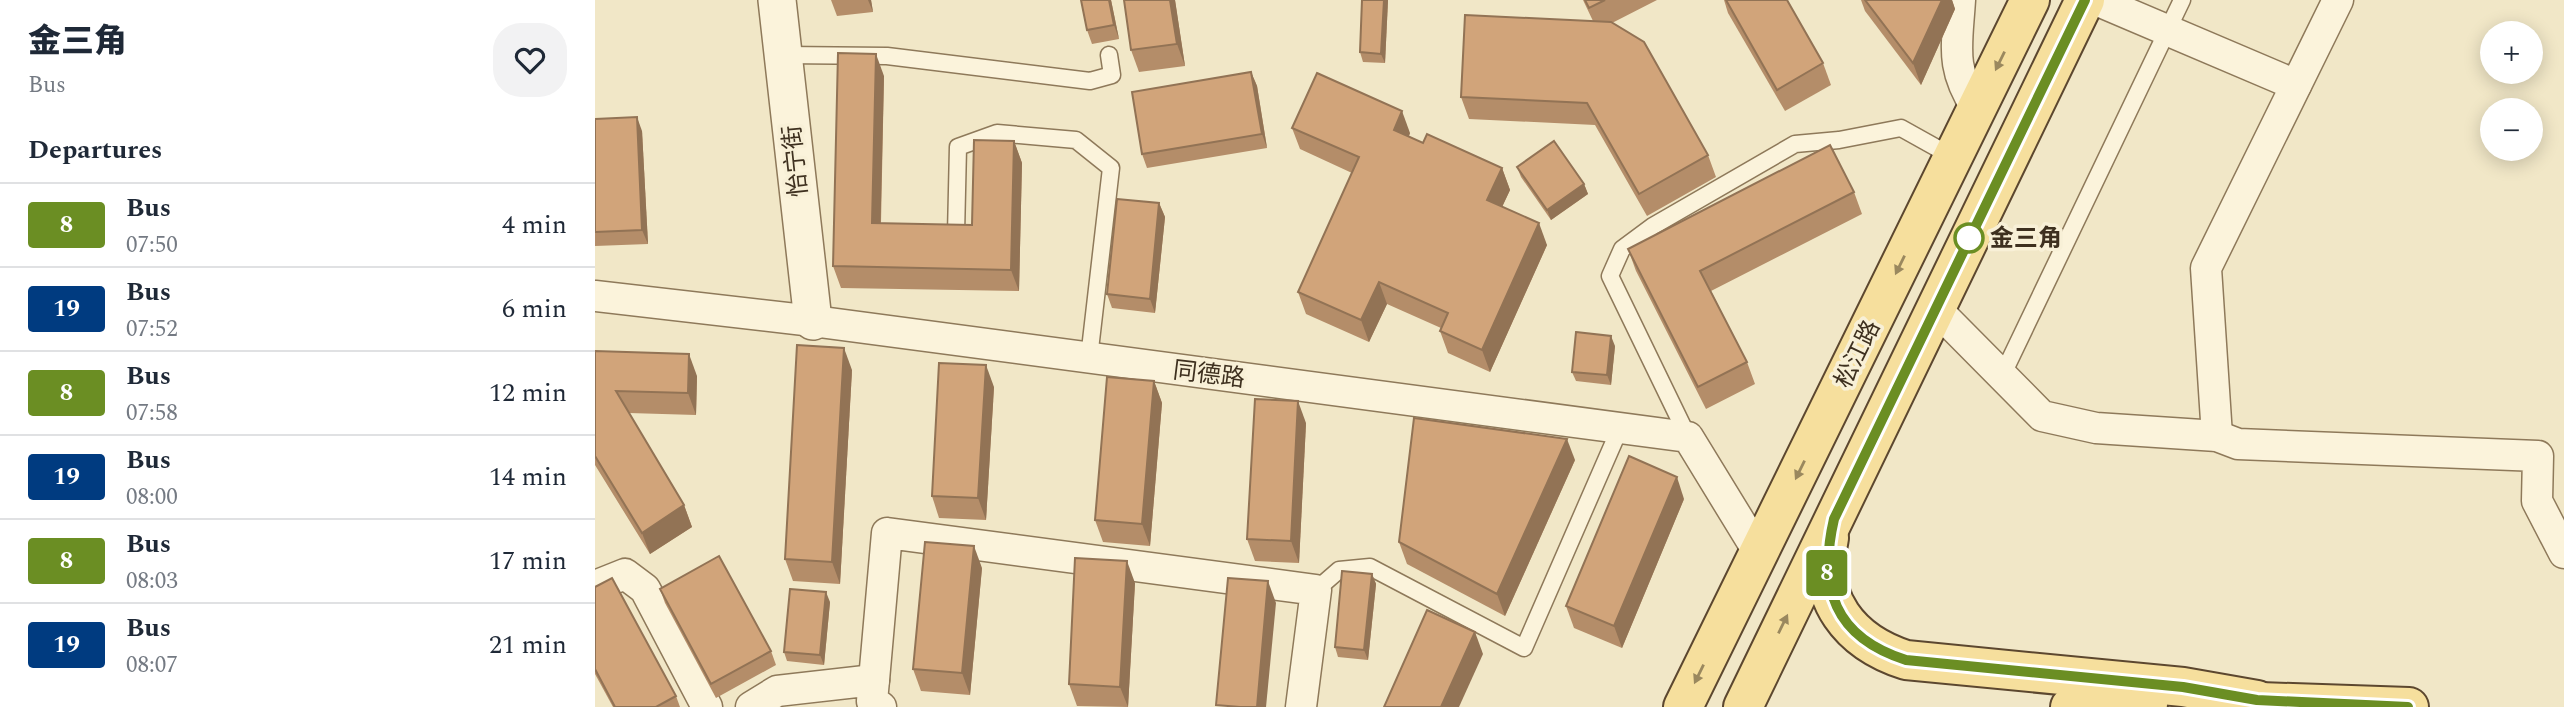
<!DOCTYPE html>
<meta charset="utf-8">
<style>
:root{--surface:#fff;--page:#f2f2f3;--text:#1f2937;--muted:#747a83;--line:#e0e1e3}
body{margin:0;font-family:Spectral,"Noto Sans SC",serif;background:var(--page);color:var(--text);height:100vh;display:flex;flex-direction:column;font-size:26px;white-space:nowrap}
*{box-sizing:border-box;margin:0}
p{font-size:23px;color:var(--muted)}
.icon{flex:none;width:38px;height:38px;fill:none;stroke:currentColor;stroke-width:2;stroke-linecap:round;stroke-linejoin:round}
.map{position:relative;flex:1;overflow:hidden}
.details{display:flex;flex-direction:column;background:var(--surface);width:595px}
.details>*{flex:none}
.badge{padding:0 14px;border-radius:5px;font-size:24px;line-height:46px}
.tools{position:absolute;left:1885px;top:21px;display:grid;gap:14px}
.tools a{display:grid;place-items:center;width:63px;height:63px;border-radius:50%;background:var(--surface);box-shadow:0 4px 18px #0003;font-size:35px}
.map>.badge{position:absolute;translate:-50% -50%;box-shadow:0 0 0 4px #fff}
h2{padding:0 28px;font-size:26px;line-height:63px}
.round{display:grid;place-items:center;flex:none;width:74px;height:74px;border-radius:28px;background:var(--page)}
.head{display:flex;align-items:center;justify-content:space-between;height:119px;padding:0 28px}
h1{font-size:33px;font-weight:800;line-height:52px}
ul{padding:0;list-style:none}
li{display:flex;align-items:center;gap:21px;height:84px;padding:0 28px;border-top:2px solid var(--line)}
li div{flex:1}
li b{display:block;font-size:26px}
li em{font-style:normal}
li .badge{min-width:77px;font-weight:700;text-align:center}
main{display:flex;flex:1;min-height:0}
.map>svg:first-child{display:block}
.lines{fill:none;stroke-linecap:round;stroke-linejoin:round}
.service-casing{stroke:#8e795a;stroke-width:19}
.minor-casing{stroke:#8e795a;stroke-width:33}
.tertiary-casing{stroke:#8e795a;stroke-width:40}
.primary-casing{stroke:#5c472f;stroke-width:42}
.service{stroke:#fbf3db;stroke-width:16}
.minor{stroke:#fbf3db;stroke-width:30}
.tertiary{stroke:#fbf3db;stroke-width:37}
.primary{stroke:#f6df9d;stroke-width:38}
.wall{fill:#b48d69}
.shaded-wall{fill:#927355}
.building{fill:#d1a47a;stroke:#927355;stroke-width:2}
.oneway{fill:#9a885e}
.line-casing{stroke:#fff;stroke-width:16}
.line{stroke:#6b8e23;stroke-width:10}
.stop-dot{fill:#fff;stroke:#6b8e23;stroke-width:3.5}
.labels{text-anchor:middle;stroke-width:7;stroke-linejoin:round;paint-order:stroke}
.street-label{font-size:24px;fill:#3e301f;stroke:#f8f0d7}
.stop-label{font-size:24px;font-weight:bold;fill:#3e301f;stroke:#f8f0d7;text-anchor:start}
</style>
<main>
<section class="details">
<div class="head"><div><h1>金三角</h1><p>Bus</p></div><a class="round"><svg class="icon" aria-label="heart" viewBox="0 0 24 24"><path d="M12 20l-8-8c-3-5 5-10 8-4 3-6 11-1 8 4z"/></svg></a></div>
<h2>Departures</h2>
<ul>
<li><span class="badge" style="background:#6b8e23;color:#fff">8</span><div><b>Bus</b><p>07:50</p></div><em>4 min</em></li>
<li><span class="badge" style="background:#003b80;color:#fff">19</span><div><b>Bus</b><p>07:52</p></div><em>6 min</em></li>
<li><span class="badge" style="background:#6b8e23;color:#fff">8</span><div><b>Bus</b><p>07:58</p></div><em>12 min</em></li>
<li><span class="badge" style="background:#003b80;color:#fff">19</span><div><b>Bus</b><p>08:00</p></div><em>14 min</em></li>
<li><span class="badge" style="background:#6b8e23;color:#fff">8</span><div><b>Bus</b><p>08:03</p></div><em>17 min</em></li>
<li><span class="badge" style="background:#003b80;color:#fff">19</span><div><b>Bus</b><p>08:07</p></div><em>21 min</em></li>
</ul>
</section>
<div class="map">
<svg width="1969" height="707" viewBox="0 0 1969 707">
<rect width="100%" height="100%" fill="#f1e7c7"/>
<g class="lines">
<!-- service casing -->
<g class="service-casing">
<g id="service">
<path d="M 189,55 L 292,56 L 495,81 L 517,75 L 514,55"/>
<path d="M 361,234 L 363,147 L 402,133 L 481,140 L 516,168 L 494,358"/>
<path d="M 1407,376 L 1587,0"/>
<path d="M 1093,437 L 1015,276 L 1027,249 L 1058,226 L 1200,144 L 1244,140 L 1306,128 L 1358,157"/>
<path d="M 721,590 L 744,570 L 775,567 L 929,648 L 1025,428"/>
</g>
</g>
<!-- minor casing -->
<g class="minor-casing">
<g id="minor">
<path d="M 1365,0 C 1362,48 1355,67 1382,109"/>
<path d="M 1501,0 L 1701,85"/>
<path d="M 0,296 L 218,321 L 1093,437 L 1164,553"/>
<path d="M 1340,308 L 1447,416 L 1501,428 L 1622,436 L 1643,444 L 1943,456 L 1942,501 L 1969,553"/>
<path d="M 1622,436 L 1611,268 L 1743,0"/>
<path d="M 0,586 L 30,574 L 50,589 L 112,707"/>
<path d="M 279,680 L 292,533 L 721,590 L 706,707"/>
<path d="M 156,707 L 182,691 L 279,680 L 277,701 L 286,707"/>
</g>
</g>
<!-- tertiary casing -->
<g class="tertiary-casing">
<path id="tertiary" d="M 182,0 L 218,321"/>
</g>
<!-- primary casing -->
<g class="primary-casing">
<g id="primary">
<path d="M 1234,538 C 1220,599 1255,642 1311,660 L 1588,687 L 1662,700"/>
<path d="M 1637,701 L 1814,707"/>
<path d="M 1088,707 L 1435,0"/>
<path d="M 1148,707 L 1490,0"/>
<path d="M 1475,707 L 1553,704"/>
</g>
</g>
<!-- service -->
<use href="#service" class="service"/>
<!-- minor -->
<use href="#minor" class="minor"/>
<!-- tertiary -->
<use href="#tertiary" class="tertiary"/>
<!-- primary -->
<use href="#primary" class="primary"/>
</g>
<!-- wall -->
<g class="wall">
<path d="M 236,0 L 276,0 L 278,12 L 242,16 Z"/>
<path d="M 486,0 L 516,0 L 524,39 L 497,44 L 492,30 Z"/>
<path d="M 529,0 L 580,0 L 590,66 L 544,72 L 536,50 Z"/>
<path d="M 767,0 L 793,0 L 790,63 L 768,62 L 765,52 Z"/>
<path d="M 988,0 L 1062,0 L 1017,23 L 1113,155 L 1121,177 L 1052,216 L 1000,125 L 874,119 L 866,97 L 998,21 Z"/>
<path d="M 1129,0 L 1192,0 L 1228,63 L 1236,85 L 1190,111 L 1133,13 Z"/>
<path d="M 1266,0 L 1357,0 L 1360,9 L 1326,85 L 1270,11 Z"/>
<path d="M 656,72 L 662,86 L 672,148 L 552,168 L 547,154 Z"/>
<path d="M 289,76 L 286,223 L 377,225 L 419,141 L 427,163 L 424,291 L 246,288 L 238,266 Z"/>
<path d="M 0,119 L 47,131 L 53,244 L 0,246 Z"/>
<path d="M 697,128 L 815,133 L 814,136 L 828,143 L 907,168 L 915,190 L 907,207 L 952,245 L 895,372 L 853,353 L 845,331 L 846,328 L 792,304 L 774,342 L 711,314 L 703,292 L 757,173 L 705,149 Z"/>
<path d="M 922,167 L 989,184 L 993,194 L 956,220 L 926,177 Z"/>
<path d="M 1259,192 L 1267,214 L 1116,291 L 1152,362 L 1160,384 L 1111,409 L 1041,271 L 1033,249 Z"/>
<path d="M 564,203 L 570,217 L 560,313 L 517,308 L 512,294 Z"/>
<path d="M 1020,346 L 1016,385 L 981,381 L 977,372 Z"/>
<path d="M 0,351 L 102,376 L 101,415 L 34,413 L 89,505 L 97,527 L 55,554 L 0,465 Z"/>
<path d="M 257,370 L 245,584 L 198,581 L 190,559 Z"/>
<path d="M 559,381 L 567,403 L 555,546 L 508,542 L 500,520 Z"/>
<path d="M 399,387 L 391,520 L 344,518 L 337,496 Z"/>
<path d="M 711,423 L 704,563 L 660,561 L 652,539 Z"/>
<path d="M 980,460 L 910,616 L 812,564 L 804,542 Z"/>
<path d="M 1089,499 L 1027,648 L 979,628 L 971,606 Z"/>
<path d="M 387,568 L 375,695 L 326,691 L 318,669 Z"/>
<path d="M 777,574 L 781,584 L 773,660 L 743,657 L 740,647 Z"/>
<path d="M 540,583 L 533,707 L 482,706 L 474,684 Z"/>
<path d="M 0,587 L 81,696 L 85,707 L 18,707 L 0,674 Z"/>
<path d="M 65,589 L 176,651 L 181,665 L 121,698 L 70,603 Z"/>
<path d="M 235,602 L 229,665 L 192,661 L 189,652 Z"/>
</g>
<!-- shaded-wall -->
<g class="shaded-wall">
<path d="M 273,0 L 276,0 L 278,12 Z"/>
<path d="M 514,0 L 516,0 L 524,39 L 519,25 Z"/>
<path d="M 575,0 L 580,0 L 590,66 L 582,44 Z"/>
<path d="M 789,0 L 793,0 L 790,63 L 786,54 Z"/>
<path d="M 1347,0 L 1357,0 L 1360,9 L 1326,85 L 1318,63 Z"/>
<path d="M 281,54 L 289,76 L 285,245 L 277,223 Z"/>
<path d="M 656,72 L 662,86 L 672,148 L 667,134 Z"/>
<path d="M 807,111 L 815,133 L 807,151 L 799,130 Z"/>
<path d="M 42,117 L 47,131 L 53,244 L 47,230 Z"/>
<path d="M 419,141 L 427,163 L 424,291 L 416,270 Z"/>
<path d="M 907,168 L 915,190 L 900,222 L 892,200 Z"/>
<path d="M 989,184 L 993,194 L 956,220 L 952,210 Z"/>
<path d="M 564,203 L 570,217 L 560,313 L 555,299 Z"/>
<path d="M 944,223 L 952,245 L 895,372 L 887,350 Z"/>
<path d="M 784,282 L 792,304 L 774,342 L 766,320 Z"/>
<path d="M 1016,336 L 1020,346 L 1016,385 L 1012,375 Z"/>
<path d="M 249,348 L 257,370 L 245,584 L 237,562 Z"/>
<path d="M 94,354 L 102,376 L 101,415 L 93,393 Z"/>
<path d="M 391,365 L 399,387 L 391,520 L 383,498 Z"/>
<path d="M 559,381 L 567,403 L 555,546 L 547,524 Z"/>
<path d="M 703,401 L 711,423 L 704,563 L 696,541 Z"/>
<path d="M 972,439 L 980,460 L 910,616 L 902,594 Z"/>
<path d="M 1082,477 L 1089,499 L 1027,648 L 1019,626 Z"/>
<path d="M 89,505 L 97,527 L 55,554 L 47,533 Z"/>
<path d="M 379,546 L 387,568 L 375,695 L 367,673 Z"/>
<path d="M 532,561 L 540,583 L 533,707 L 525,687 Z"/>
<path d="M 777,574 L 781,584 L 773,660 L 769,650 Z"/>
<path d="M 673,581 L 681,603 L 671,707 L 662,707 Z"/>
<path d="M 231,592 L 235,602 L 229,665 L 225,655 Z"/>
<path d="M 880,632 L 888,654 L 864,707 L 846,707 Z"/>
</g>
<!-- building -->
<g class="building">
<path d="M 486,0 L 514,0 L 519,25 L 492,30 Z"/>
<path d="M 529,0 L 575,0 L 582,44 L 536,50 Z"/>
<path d="M 767,0 L 789,0 L 786,54 L 765,52 Z"/>
<path d="M 990,0 L 1010,0 L 994,8 Z"/>
<path d="M 1131,0 L 1192,0 L 1228,63 L 1182,90 Z"/>
<path d="M 1270,0 L 1347,0 L 1318,63 Z"/>
<path d="M 870,15 L 1016,22 L 1049,42 L 1113,155 L 1044,194 L 992,103 L 866,97 Z"/>
<path d="M 243,53 L 281,54 L 277,223 L 377,225 L 379,140 L 419,141 L 416,270 L 238,266 Z"/>
<path d="M 656,72 L 667,134 L 547,154 L 537,92 Z"/>
<path d="M 722,73 L 807,111 L 799,130 L 828,143 L 832,134 L 907,168 L 892,200 L 944,223 L 887,350 L 845,331 L 853,313 L 784,282 L 766,320 L 703,292 L 764,157 L 697,128 Z"/>
<path d="M 42,117 L 47,230 L 0,232 L 0,119 Z"/>
<path d="M 959,141 L 989,184 L 952,210 L 922,167 Z"/>
<path d="M 1235,145 L 1259,192 L 1105,271 L 1152,362 L 1103,387 L 1033,249 Z"/>
<path d="M 522,199 L 564,203 L 555,299 L 512,294 Z"/>
<path d="M 981,332 L 1016,336 L 1012,375 L 977,372 Z"/>
<path d="M 202,345 L 249,348 L 237,562 L 190,559 Z"/>
<path d="M 0,351 L 94,354 L 93,393 L 21,391 L 89,505 L 47,533 L 0,456 Z"/>
<path d="M 344,363 L 391,365 L 383,498 L 337,496 Z"/>
<path d="M 512,377 L 559,381 L 547,524 L 500,520 Z"/>
<path d="M 660,399 L 703,401 L 696,541 L 652,539 Z"/>
<path d="M 819,418 L 972,439 L 902,594 L 804,542 Z"/>
<path d="M 1034,456 L 1082,477 L 1019,626 L 971,606 Z"/>
<path d="M 330,542 L 379,546 L 367,673 L 318,669 Z"/>
<path d="M 124,556 L 176,651 L 116,684 L 65,589 Z"/>
<path d="M 480,558 L 532,561 L 525,687 L 474,684 Z"/>
<path d="M 747,571 L 777,574 L 769,650 L 740,647 Z"/>
<path d="M 17,578 L 81,696 L 61,707 L 20,707 L 0,669 L 0,587 Z"/>
<path d="M 633,578 L 673,581 L 662,707 L 645,707 L 621,705 Z"/>
<path d="M 195,589 L 231,592 L 225,655 L 189,652 Z"/>
<path d="M 832,610 L 880,632 L 846,707 L 789,707 Z"/>
</g>
<!-- one-way arrows -->
<defs><path id="oneway-solid" d="M-6-.8H1V-3.2L6.5 0L1 3.2V.8H-6Z" transform="scale(1.75)"/></defs>
<g class="oneway">
<use href="#oneway-solid" transform="translate(1405 61) rotate(116)"/>
<use href="#oneway-solid" transform="translate(1305 265) rotate(116)"/>
<use href="#oneway-solid" transform="translate(1205 470) rotate(116)"/>
<use href="#oneway-solid" transform="translate(1188 624) rotate(-64)"/>
<use href="#oneway-solid" transform="translate(1104 674) rotate(116)"/>
</g>
<g class="lines">
<!-- line casing -->
<g class="line-casing">
<path id="line" d="M 1490,0 L 1239,519 C 1223,588 1239,637 1311,660 L 1588,687 L 1662,700 L 1813,707"/>
</g>
<!-- line -->
<use href="#line" class="line"/>
</g>
<!-- markers -->
<circle class="stop-dot" cx="1374" cy="238" r="14"/>
<g class="labels">
<!-- street labels -->
<g class="street-label">
<text transform="translate(200 161) rotate(-96)" y="8">怡宁街</text>
<text transform="translate(1262 354) rotate(-64)" y="8">松江路</text>
<text transform="translate(614 374) rotate(7)" y="8">同德路</text>
</g>
<!-- stop labels -->
<g class="stop-label">
<text x="1395" y="246">金三角</text>
</g>
</g>
</svg>
<div class="tools">
<a>+</a>
<a>−</a>
</div>
<b class="badge" style="left:1232px;top:573px;background:#6b8e23;color:#fff">8</b>
</div>
</main>
